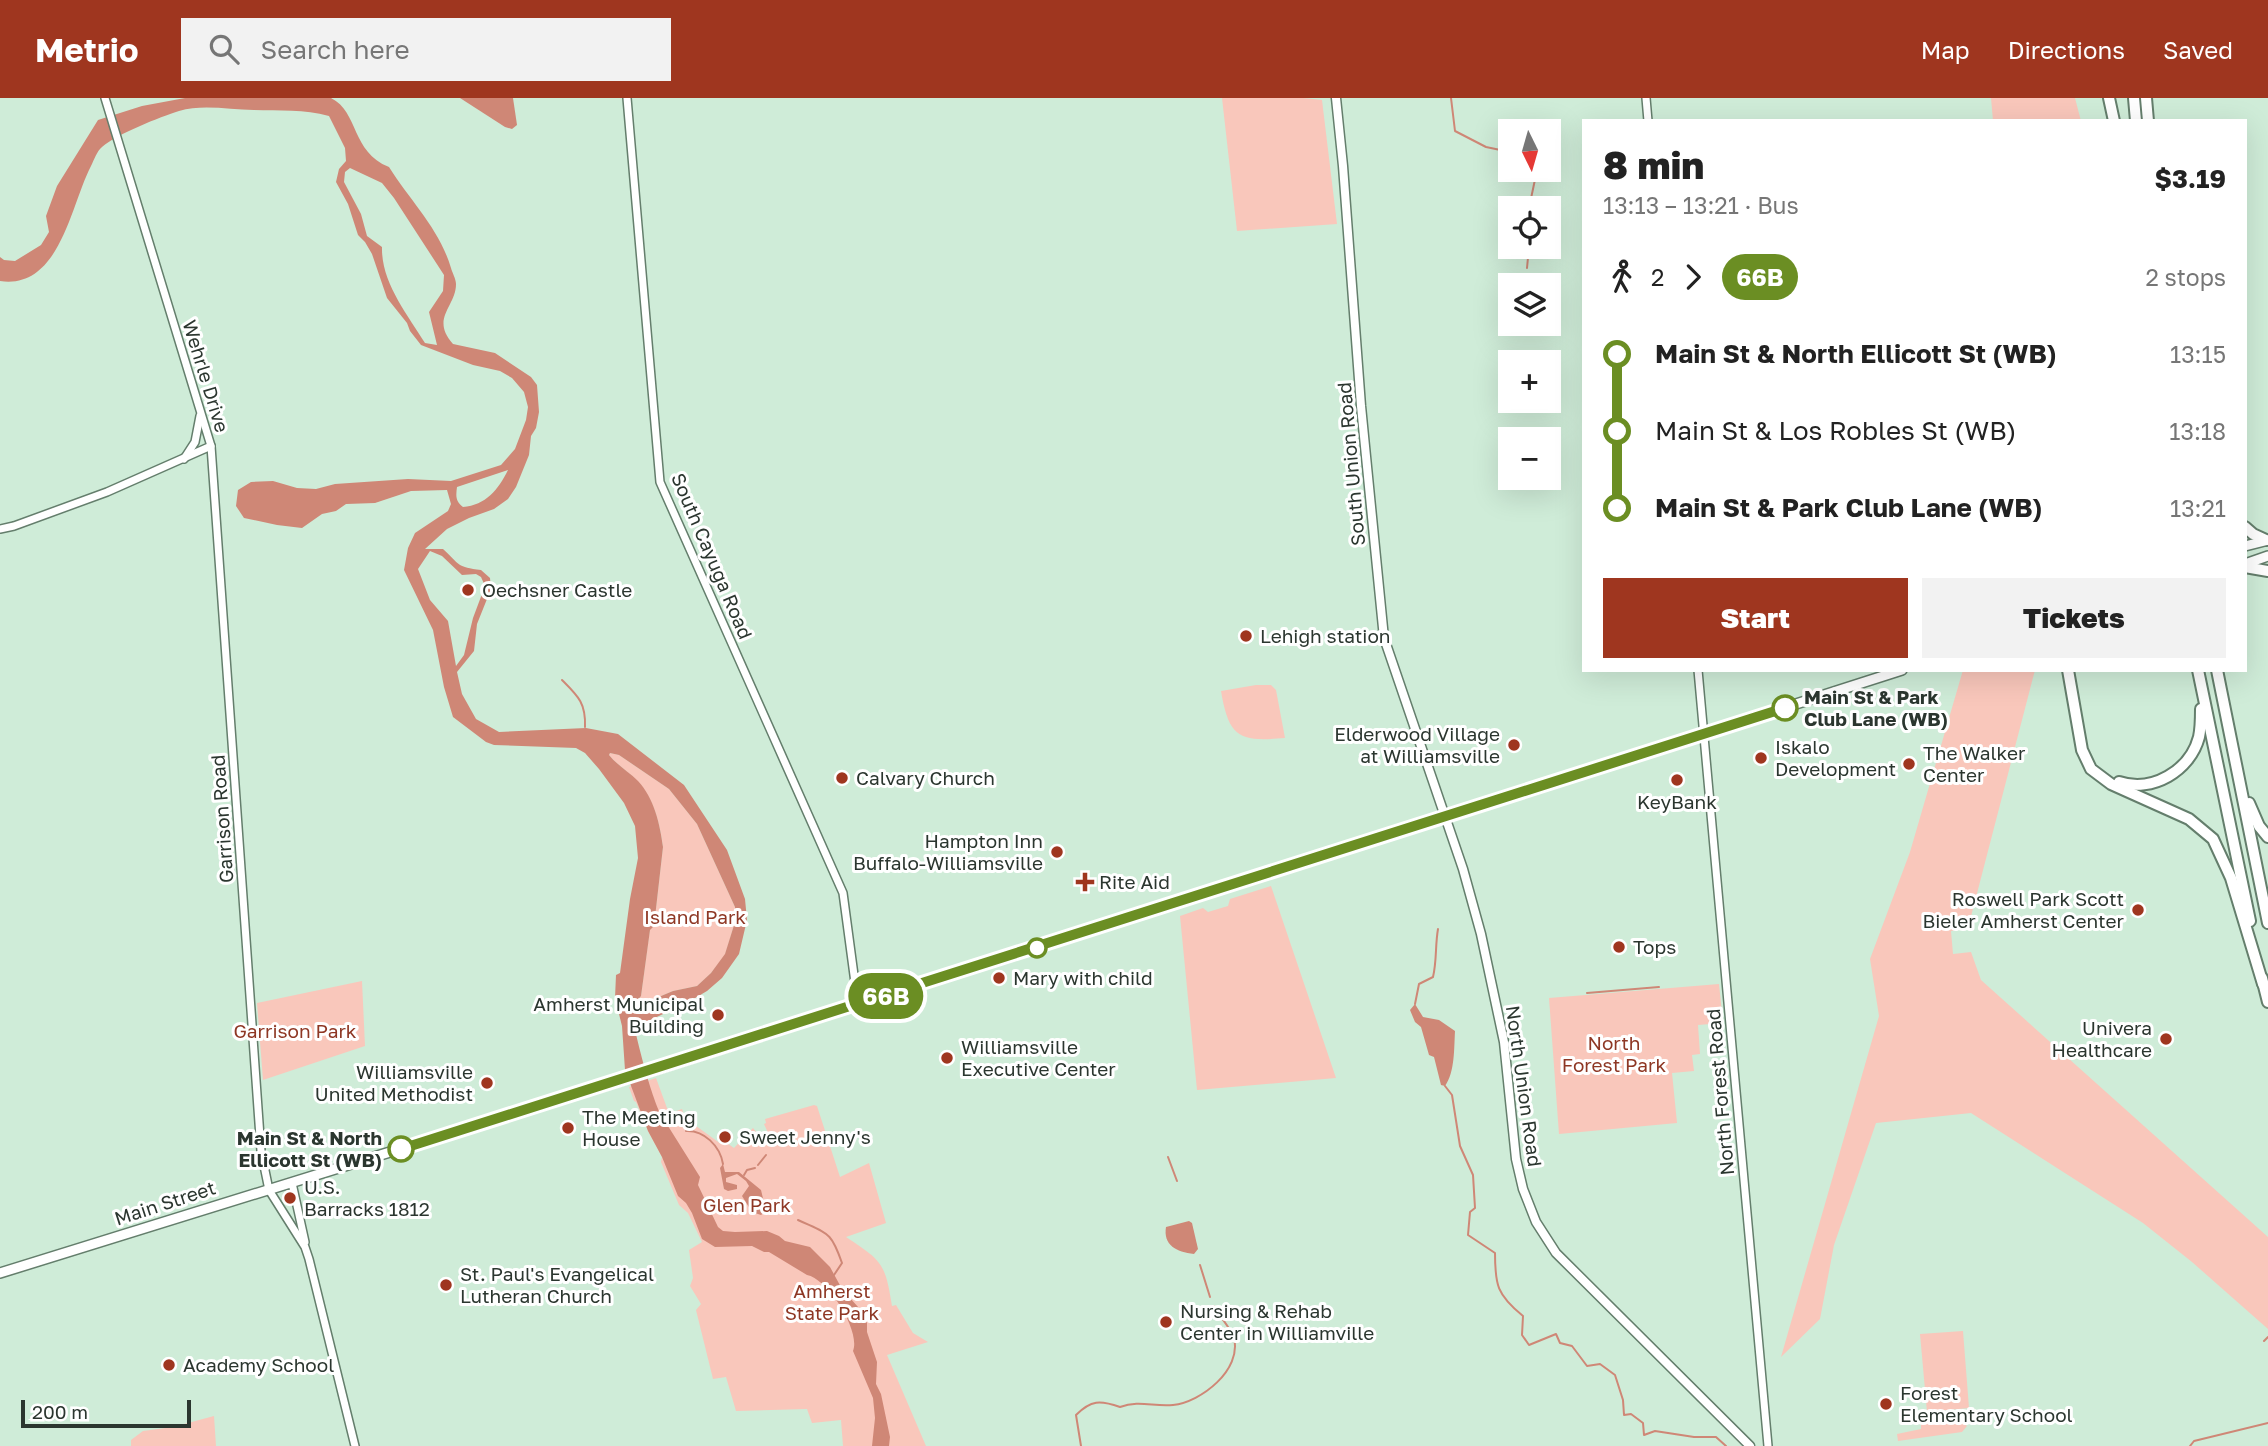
<!DOCTYPE html>
<meta charset="utf-8">
<style>
:root{--surface:#fff;--page:#f2f2f2;--text:#222;--muted:#767676;--accent:#9f361f}
body{margin:0;font-family:"Golos Text",sans-serif;background:var(--page);color:var(--text);height:100vh;display:flex;flex-direction:column;font-size:26px;white-space:nowrap}
*{box-sizing:border-box;margin:0}
p{font-size:23px;color:var(--muted)}
.icon{flex:none;width:38px;height:38px;fill:none;stroke:currentColor;stroke-width:2;stroke-linecap:round;stroke-linejoin:round}
.map{position:relative;flex:1;overflow:hidden}
.panel{position:absolute;left:1582px;top:21px;width:665px;height:553px;display:flex;flex-direction:column;background:var(--surface);border-radius:0px;box-shadow:0 7px 28px #0002}
.panel>*{flex:none}
.badge{padding:0 14px;border-radius:23px;font-size:24px;line-height:46px}
.needle{width:46px;rotate:175deg}
.buttons{position:absolute;left:1498px;top:21px;display:grid;gap:14px}
.buttons a{display:grid;place-items:center;width:63px;height:63px;border-radius:0px;background:var(--surface);box-shadow:0 7px 28px #0002;font-size:35px}
.scale{position:absolute;left:21px;bottom:18px;width:170px;box-sizing:border-box;padding-left:7px;border:4px solid #2b362f;border-top:0;font-size:19px;line-height:24px;white-space:nowrap;color:#2b362f;-webkit-text-stroke:5px #fff;paint-order:stroke}
.map>.badge{position:absolute;translate:-50% -50%;box-shadow:0 0 0 4px #fff}
.legs{display:flex;align-items:center;gap:10px;height:77px;padding:0 21px;font-size:23px}
.legs p{margin-inline-start:auto}
.summary{display:flex;align-items:center;justify-content:space-between;height:119px;padding:0 21px}
h1{font-size:38px;font-weight:800;line-height:52px}
.primary-button{display:flex;gap:14px;margin-top:auto;padding:14px 21px}
.primary-button a{flex:1;height:80px;border-radius:0px;background:var(--accent);color:#fff;font-size:28px;font-weight:800;line-height:80px;text-align:center}
.primary-button a+a{background:var(--page);color:var(--text)}
ul{padding:0 21px;list-style:none}
li{display:flex;align-items:center;gap:24px;height:77px;font-size:26px}
li i{display:grid;place-items:center;width:10px;height:100%;margin:0 9px;background:currentColor}
li i::after{content:'';width:18px;height:18px;margin:-9px;border:5px solid;border-radius:50%;background:var(--surface)}
li p{margin-inline-start:auto}
li:first-child i{background:linear-gradient(#0000 50%,currentColor 0)}
li:last-child i{background:linear-gradient(currentColor 50%,#0000 0)}
header{display:flex;align-items:center;gap:42px;box-sizing:border-box;height:98px;padding:0 35px;background:var(--accent);color:#fff}
header strong{font-size:33px}
nav{display:flex;gap:38px;margin-inline-start:auto;font-size:24px}
.search{width:490px;height:63px;background:var(--page);display:flex;align-items:center;gap:18px;box-sizing:border-box;padding:0 24px;border-radius:0px;color:var(--muted);font-size:26px}
.map>svg:first-child{display:block}
.green{fill:#f9c7bb}
.water{fill:#cf8776;fill-rule:evenodd}
.lines{fill:none;stroke-linecap:round;stroke-linejoin:round}
.stream{stroke:#cf8776;stroke-width:2}
.tertiary-casing{stroke:#647e6c;stroke-width:10}
.secondary-casing{stroke:#647e6c;stroke-width:11}
.primary-casing{stroke:#647e6c;stroke-width:12}
.motorway-casing{stroke:#647e6c;stroke-width:14}
.tertiary{stroke:#fff;stroke-width:7}
.secondary{stroke:#fff;stroke-width:8}
.primary{stroke:#fff;stroke-width:9}
.motorway{stroke:#fff;stroke-width:10}
.line-1-casing{stroke:#fff;stroke-width:16}
.line-1{stroke:#6b8e23;stroke-width:10}
.poi-dot{fill:#9f361f;stroke:#fff;stroke-width:2.5}
.stop-1-dot{fill:#fff;stroke:#6b8e23;stroke-width:3.5}
.labels{text-anchor:middle;stroke-width:6;stroke-linejoin:round;paint-order:stroke}
.street-label{font-size:19px;fill:#2b362f;stroke:#fff}
.poi-label{font-size:19px;fill:#2b362f;stroke:#fff;text-anchor:start}
.stop-label{font-size:19px;font-weight:bold;fill:#2b362f;stroke:#fff;text-anchor:start}
.park-label{font-size:19px;fill:#8e3724;stroke:#fff}
</style>
<header>
<strong>Metrio</strong>
<div class="search"><svg class="icon" aria-label="search" viewBox="0 0 24 24"><circle cx="10" cy="10" r="6"/><path d="M15 15l6 6"/></svg>Search here</div>
<nav><a>Map</a><a>Directions</a><a>Saved</a></nav>
</header>
<div class="map">
<svg width="2268" height="1348" viewBox="0 0 2268 1348">
<rect width="100%" height="100%" fill="#cfecd8"/>
<!-- green -->
<g class="green">
<path d="M 1222,0 L 1303,0 L 1322,2 L 1337,126 L 1237,133 Z"/>
<path d="M 1991,0 L 2075,0 L 2081,23 L 1993,23 Z"/>
<path d="M 1963,572 L 2035,572 L 1968,830 L 1951,833 L 1953,856 L 1971,854 L 1981,882 L 2268,1139 L 2268,1231 L 2192,1164 L 2143,1125 L 1971,1015 L 1876,1025 L 1834,1147 L 1820,1221 L 1781,1259 L 1879,918 L 1870,861 L 1910,754 Z"/>
<path d="M 1256,587 L 1271,587 L 1276,592 L 1285,640 C 1239,644 1229,640 1221,593 Z"/>
<path d="M 610,655 L 619,657 L 669,691 L 697,726 L 735,809 L 735,824 L 725,857 L 711,875 L 697,888 L 673,893 L 642,906 L 637,903 L 641,898 L 650,831 L 654,828 L 663,749 C 660,726 654,700 637,683 C 629,674 617,667 609,657 Z"/>
<path d="M 1271,788 L 1336,980 L 1197,992 L 1180,818 L 1203,810 L 1208,814 L 1228,808 L 1230,801 Z"/>
<path d="M 362,883 L 365,948 L 263,982 L 257,905 Z"/>
<path d="M 1719,886 L 1723,925 L 1698,927 L 1700,956 L 1692,957 L 1694,973 L 1672,975 L 1677,1025 L 1559,1036 L 1549,900 Z"/>
<path d="M 656,980 L 667,1010 L 671,1015 L 682,1011 L 685,1020 L 721,1046 L 724,1043 L 734,1050 L 753,1030 L 761,1040 L 769,1037 L 764,1026 L 766,1025 L 765,1021 L 814,1007 L 817,1008 L 840,1079 L 869,1065 L 886,1125 L 846,1139 C 882,1163 885,1164 892,1208 L 896,1207 L 913,1235 L 928,1244 L 887,1257 L 926,1348 L 843,1348 L 841,1322 L 812,1325 L 807,1311 L 736,1313 L 726,1279 L 713,1281 L 696,1212 L 701,1206 L 690,1188 L 693,1180 L 689,1152 L 702,1144 L 688,1115 L 679,1107 L 661,1064 L 662,1059 L 648,1033 L 636,1004 L 634,1003 L 629,989 Z"/>
<path d="M 1963,1233 L 1969,1310 L 1927,1314 L 1920,1236 Z"/>
<path d="M 214,1318 L 216,1348 L 131,1348 L 131,1342 L 143,1333 L 173,1329 Z"/>
<path d="M 1956,1319 L 1967,1328 L 1962,1334 L 1898,1343 L 1897,1336 L 1921,1331 L 1921,1326 L 1926,1326 L 1926,1322 Z"/>
</g>
<!-- water -->
<g class="water">
<path d="M 185,0 L 331,0 C 359,14 351,54 389,69 C 411,104 439,130 451,170 C 452,174 456,181 456,186 C 456,209 430,220 453,246 L 495,255 L 531,279 L 537,287 L 539,314 L 536,330 L 531,338 L 529,357 L 516,389 L 508,401 L 494,411 L 469,420 L 447,431 L 425,451 L 443,451 C 460,467 457,469 481,472 L 490,480 L 491,491 L 477,526 L 474,553 L 457,574 L 462,596 L 476,621 L 499,634 L 586,630 L 618,636 L 684,687 L 727,752 L 745,801 L 747,822 L 739,856 L 722,880 L 707,893 L 685,906 L 648,923 L 636,936 C 640,954 657,1020 668,1028 L 700,1079 L 698,1087 L 718,1129 L 723,1133 L 735,1134 L 767,1133 L 779,1138 L 785,1143 L 810,1149 L 830,1169 L 842,1191 L 867,1219 L 867,1234 L 877,1264 L 876,1286 L 881,1296 L 890,1339 L 889,1348 L 872,1348 L 875,1320 L 873,1300 L 853,1253 C 861,1233 828,1181 807,1177 L 769,1154 L 764,1154 L 752,1148 L 715,1149 L 702,1141 L 692,1115 L 686,1105 L 678,1098 L 662,1059 L 648,1033 L 625,972 L 622,928 L 615,900 L 616,877 L 620,875 L 630,801 L 638,760 L 635,728 L 624,705 L 599,671 L 585,655 L 576,650 L 494,647 L 486,644 L 453,619 L 444,589 L 433,532 L 404,472 L 408,450 L 415,435 L 448,413 L 451,406 L 447,392 L 411,393 L 375,405 L 346,406 L 336,413 L 322,416 L 302,430 L 277,427 L 244,420 L 236,408 L 238,392 L 251,384 L 273,383 L 297,390 L 316,391 L 335,386 L 408,381 L 451,383 L 501,367 L 515,351 L 526,322 L 528,309 L 524,294 L 512,280 L 500,273 L 473,267 L 421,247 L 410,233 L 407,225 L 387,200 L 372,156 L 365,144 L 358,137 L 348,106 L 336,84 L 339,71 L 346,63 L 345,50 L 329,18 C 304,11 280,13 254,12 C 230,12 203,6 179,13 C 160,19 117,36 102,49 C 97,53 94,62 91,68 C 71,106 60,192 0,183 L 0,159 L 4,162 L 15,163 L 41,147 L 49,134 L 46,118 L 57,88 L 98,22 L 142,8 ZM 350,70 L 382,85 L 394,100 L 444,177 L 443,193 L 429,214 L 437,247 L 425,245 C 407,216 381,184 382,149 L 367,138 L 361,116 L 344,84 L 345,74 ZM 508,372 C 498,392 486,407 463,409 C 455,403 456,397 457,389 ZM 430,453 L 442,458 L 462,477 L 476,476 L 481,479 L 485,488 L 473,520 L 464,557 L 456,568 L 448,523 L 430,502 L 418,471 ZM 610,655 L 619,657 L 669,691 L 697,726 L 735,809 L 735,824 L 725,856 L 711,875 L 697,888 L 673,893 L 642,906 L 637,903 L 641,898 L 650,832 L 654,828 L 663,749 C 660,726 654,700 638,683 C 629,674 617,667 609,657 Z"/>
<path d="M 460,0 L 513,0 L 517,27 L 512,31 L 505,29 Z"/>
<path d="M 1415,906 L 1423,919 L 1439,922 L 1455,933 C 1454,950 1455,974 1445,988 L 1441,987 L 1434,959 L 1429,957 L 1421,929 L 1415,924 L 1410,912 Z"/>
<path d="M 723,1066 L 725,1074 L 739,1074 L 761,1092 L 766,1113 L 761,1117 L 752,1114 L 742,1098 L 749,1088 L 746,1083 L 737,1076 L 726,1080 L 726,1084 L 737,1087 L 737,1091 L 728,1093 L 724,1091 L 720,1070 Z"/>
<path d="M 1189,1123 L 1192,1125 L 1198,1151 L 1194,1156 C 1176,1154 1163,1147 1166,1129 Z"/>
</g>
<g class="lines">
<!-- stream -->
<g class="stream">
<path d="M 1451,0 L 1455,33 L 1486,49 L 1510,54"/>
<path d="M 1529,110 L 1537,72"/>
<path d="M 1527,170 L 1529,149"/>
<path d="M 562,582 C 578,598 586,605 585,629"/>
<path d="M 1587,895 L 1659,889"/>
<path d="M 1415,906 L 1419,886 L 1433,879 C 1437,862 1435,848 1438,831"/>
<path d="M 1445,988 L 1452,997 L 1460,1048 L 1473,1077 L 1475,1110 L 1470,1114 L 1468,1137 L 1495,1155 C 1495,1187 1497,1197 1523,1218 L 1522,1237 L 1529,1247 L 1556,1236 L 1560,1245 L 1572,1248 L 1587,1268 L 1600,1266 L 1615,1277 L 1623,1302 L 1624,1317 L 1631,1316 L 1643,1325 L 1644,1337 L 1655,1333 L 1694,1339 L 1716,1339 L 1726,1348"/>
<path d="M 686,1033 C 704,1032 720,1048 723,1066"/>
<path d="M 1168,1059 L 1177,1083"/>
<path d="M 758,1067 L 766,1057"/>
<path d="M 744,1077 L 747,1072 L 755,1070"/>
<path d="M 765,1110 L 774,1110 L 782,1113"/>
<path d="M 798,1122 C 828,1136 831,1133 842,1165 L 834,1177"/>
<path d="M 1200,1167 L 1210,1199"/>
<path d="M 2264,1243 L 2268,1239"/>
<path d="M 1081,1348 L 1076,1317 C 1091,1302 1100,1302 1120,1309 C 1139,1302 1154,1309 1173,1307 C 1201,1304 1242,1272 1234,1240 C 1230,1229 1219,1218 1214,1208"/>
<path d="M 2190,1348 L 2194,1343 L 2268,1325"/>
</g>
<!-- tertiary casing -->
<g class="tertiary-casing">
<g id="tertiary">
<path d="M 105,0 L 211,348 L 261,1053 L 269,1092 L 305,1149 L 309,1161 L 355,1348"/>
<path d="M 627,0 L 660,384 L 843,795 L 858,907"/>
<path d="M 1646,0 L 1648,23"/>
<path d="M 184,361 L 195,344 L 200,318"/>
<path d="M 0,431 L 14,428 L 107,394 L 211,348"/>
<path d="M 1698,572 L 1768,1348"/>
<path d="M 292,1085 L 305,1144"/>
</g>
</g>
<!-- secondary casing -->
<g class="secondary-casing">
<path id="secondary" d="M 1336,0 L 1343,68 L 1361,308 L 1384,540 L 1463,771 L 1481,836 L 1504,944 L 1516,1061 L 1523,1091 L 1536,1124 L 1556,1155 L 1750,1348"/>
</g>
<!-- primary casing -->
<g class="primary-casing">
<g id="primary">
<path d="M 2245,448 L 2268,442"/>
<path d="M 2245,466 L 2268,458"/>
<path d="M 0,1175 L 635,978 L 1902,572"/>
</g>
</g>
<!-- motorway casing -->
<g class="motorway-casing">
<g id="motorway">
<path d="M 2109,0 L 2114,23"/>
<path d="M 2134,0 L 2136,23"/>
<path d="M 2146,0 L 2148,23"/>
<path d="M 2245,429 L 2253,436 L 2266,442"/>
<path d="M 2245,469 L 2268,473"/>
<path d="M 2068,572 L 2082,652 L 2091,671 L 2111,686 L 2189,721 L 2213,741 L 2231,780 L 2263,886"/>
<path d="M 2198,572 L 2250,823"/>
<path d="M 2217,572 L 2268,825"/>
<path d="M 2119,684 C 2152,695 2190,673 2199,639 C 2201,630 2201,620 2201,611"/>
<path d="M 2249,705 L 2259,728 L 2268,739"/>
<path d="M 2262,880 L 2268,904"/>
</g>
</g>
<!-- tertiary -->
<use href="#tertiary" class="tertiary"/>
<!-- secondary -->
<use href="#secondary" class="secondary"/>
<!-- primary -->
<use href="#primary" class="primary"/>
<!-- motorway -->
<use href="#motorway" class="motorway"/>
</g>
<g class="lines">
<!-- line-1 casing -->
<g class="line-1-casing">
<path id="line-1" d="M 401,1051 L 1785,610"/>
</g>
<!-- line-1 -->
<use href="#line-1" class="line-1"/>
</g>
<!-- markers -->
<g class="poi-dot">
<circle cx="468" cy="492" r="7"/>
<circle cx="1246" cy="538" r="7"/>
<circle cx="1514" cy="647" r="7"/>
<circle cx="1761" cy="660" r="7"/>
<circle cx="1909" cy="666" r="7"/>
<circle cx="842" cy="680" r="7"/>
<circle cx="1677" cy="682" r="7"/>
<circle cx="1057" cy="754" r="7"/>
<path d="M1081.5 773.5h7v7h7v7h-7v7h-7v-7h-7v-7h7z"/>
<circle cx="2138" cy="812" r="7"/>
<circle cx="1619" cy="849" r="7"/>
<circle cx="999" cy="880" r="7"/>
<circle cx="718" cy="917" r="7"/>
<circle cx="2166" cy="941" r="7"/>
<circle cx="947" cy="960" r="7"/>
<circle cx="487" cy="985" r="7"/>
<circle cx="568" cy="1030" r="7"/>
<circle cx="725" cy="1039" r="7"/>
<circle cx="290" cy="1100" r="7"/>
<circle cx="446" cy="1187" r="7"/>
<circle cx="1166" cy="1224" r="7"/>
<circle cx="169" cy="1267" r="7"/>
<circle cx="1886" cy="1306" r="7"/>
</g>
<g class="stop-1-dot">
<circle cx="1785" cy="610" r="12"/>
<circle cx="1037" cy="850" r="9"/>
<circle cx="401" cy="1051" r="12"/>
</g>
<g class="labels">
<!-- street labels -->
<g class="street-label">
<text transform="translate(206 278) rotate(73)" y="7">Wehrle Drive</text>
<text transform="translate(1351 366) rotate(-95)" y="7">South Union Road</text>
<text transform="translate(712 458) rotate(67)" y="7">South Cayuga Road</text>
<text transform="translate(222 721) rotate(-94)" y="7">Garrison Road</text>
<text transform="translate(1524 988) rotate(82)" y="7">North Union Road</text>
<text transform="translate(1720 994) rotate(-95)" y="7">North Forest Road</text>
<text transform="translate(165 1105) rotate(-18)" y="7">Main Street</text>
</g>
<!-- poi labels -->
<g class="poi-label">
<text x="482" y="499">Oechsner Castle</text>
<text x="1260" y="545">Lehigh station</text>
<text x="1500" y="643" text-anchor="end">Elderwood Village<tspan x="1500" dy="22">at Williamsville</tspan></text>
<text x="1775" y="656">Iskalo<tspan x="1775" dy="22">Development</tspan></text>
<text x="1923" y="662">The Walker<tspan x="1923" dy="22">Center</tspan></text>
<text x="856" y="687">Calvary Church</text>
<text x="1677" y="711" text-anchor="middle">KeyBank</text>
<text x="1043" y="750" text-anchor="end">Hampton Inn<tspan x="1043" dy="22">Buffalo-Williamsville</tspan></text>
<text x="1099" y="791">Rite Aid</text>
<text x="2124" y="808" text-anchor="end">Roswell Park Scott<tspan x="2124" dy="22">Bieler Amherst Center</tspan></text>
<text x="1633" y="856">Tops</text>
<text x="1013" y="887">Mary with child</text>
<text x="704" y="913" text-anchor="end">Amherst Municipal<tspan x="704" dy="22">Building</tspan></text>
<text x="2152" y="937" text-anchor="end">Univera<tspan x="2152" dy="22">Healthcare</tspan></text>
<text x="961" y="956">Williamsville<tspan x="961" dy="22">Executive Center</tspan></text>
<text x="473" y="981" text-anchor="end">Williamsville<tspan x="473" dy="22">United Methodist</tspan></text>
<text x="582" y="1026">The Meeting<tspan x="582" dy="22">House</tspan></text>
<text x="739" y="1046">Sweet Jenny's</text>
<text x="304" y="1096">U.S.<tspan x="304" dy="22">Barracks 1812</tspan></text>
<text x="460" y="1183">St. Paul's Evangelical<tspan x="460" dy="22">Lutheran Church</tspan></text>
<text x="1180" y="1220">Nursing &amp; Rehab<tspan x="1180" dy="22">Center in Williamville</tspan></text>
<text x="183" y="1274">Academy School</text>
<text x="1900" y="1302">Forest<tspan x="1900" dy="22">Elementary School</tspan></text>
</g>
<!-- stop labels -->
<g class="stop-label">
<text x="1804" y="606">Main St &amp; Park<tspan x="1804" dy="22">Club Lane (WB)</tspan></text>
<text x="382" y="1047" text-anchor="end">Main St &amp; North<tspan x="382" dy="22">Ellicott St (WB)</tspan></text>
</g>
<!-- park labels -->
<g class="park-label">
<text x="695" y="826">Island Park</text>
<text x="295" y="940">Garrison Park</text>
<text x="1614" y="952">North<tspan x="1614" dy="22">Forest Park</tspan></text>
<text x="747" y="1114">Glen Park</text>
<text x="832" y="1200">Amherst<tspan x="832" dy="22">State Park</tspan></text>
</g>
</g>
</svg>
<div class="buttons">
<a><svg class="needle" viewBox="-14 -14 28 28"><path d="M0-13l5 13h-10z" fill="#e53935"/><path d="M0 13l5-13h-10z" fill="#767676"/></svg></a>
<a><svg class="icon" aria-label="locate" viewBox="0 0 24 24"><circle cx="12" cy="12" r="6"/><path d="M12 2v4M12 18v4M2 12h4M18 12h4"/></svg></a>
<a><svg class="icon" aria-label="layers" viewBox="0 0 24 24"><path d="M12 4l9 5-9 5-9-5zM3 14l9 5 9-5"/></svg></a>
<a>+</a>
<a>−</a>
</div>
<div class="scale">200 m</div>
<b class="badge" style="left:886px;top:898px;background:#6b8e23;color:#fff">66B</b>
<section class="panel">
<div class="summary"><div><h1>8 min</h1><p>13:13 – 13:21 · Bus</p></div><b>$3.19</b></div>
<div class="legs"><svg class="icon" aria-label="walk" viewBox="0 0 24 24"><circle cx="13" cy="4" r="2"/><path d="M13 8l-2 6 4 7M11 14l-3 7M7 12l3-4h3l4 4"/></svg>2<svg class="icon" aria-label="forward" viewBox="0 0 24 24"><path d="M9 5l7 7-7 7"/></svg><b class="badge" style="background:#6b8e23;color:#fff">66B</b><p>2 stops</p></div>
<ul>
<li><i style="color:#6b8e23"></i><b>Main St &amp; North Ellicott St (WB)</b><p>13:15</p></li>
<li><i style="color:#6b8e23"></i><span>Main St &amp; Los Robles St (WB)</span><p>13:18</p></li>
<li><i style="color:#6b8e23"></i><b>Main St &amp; Park Club Lane (WB)</b><p>13:21</p></li>
</ul>
<div class="primary-button"><a>Start</a><a>Tickets</a></div>
</section>
</div>
